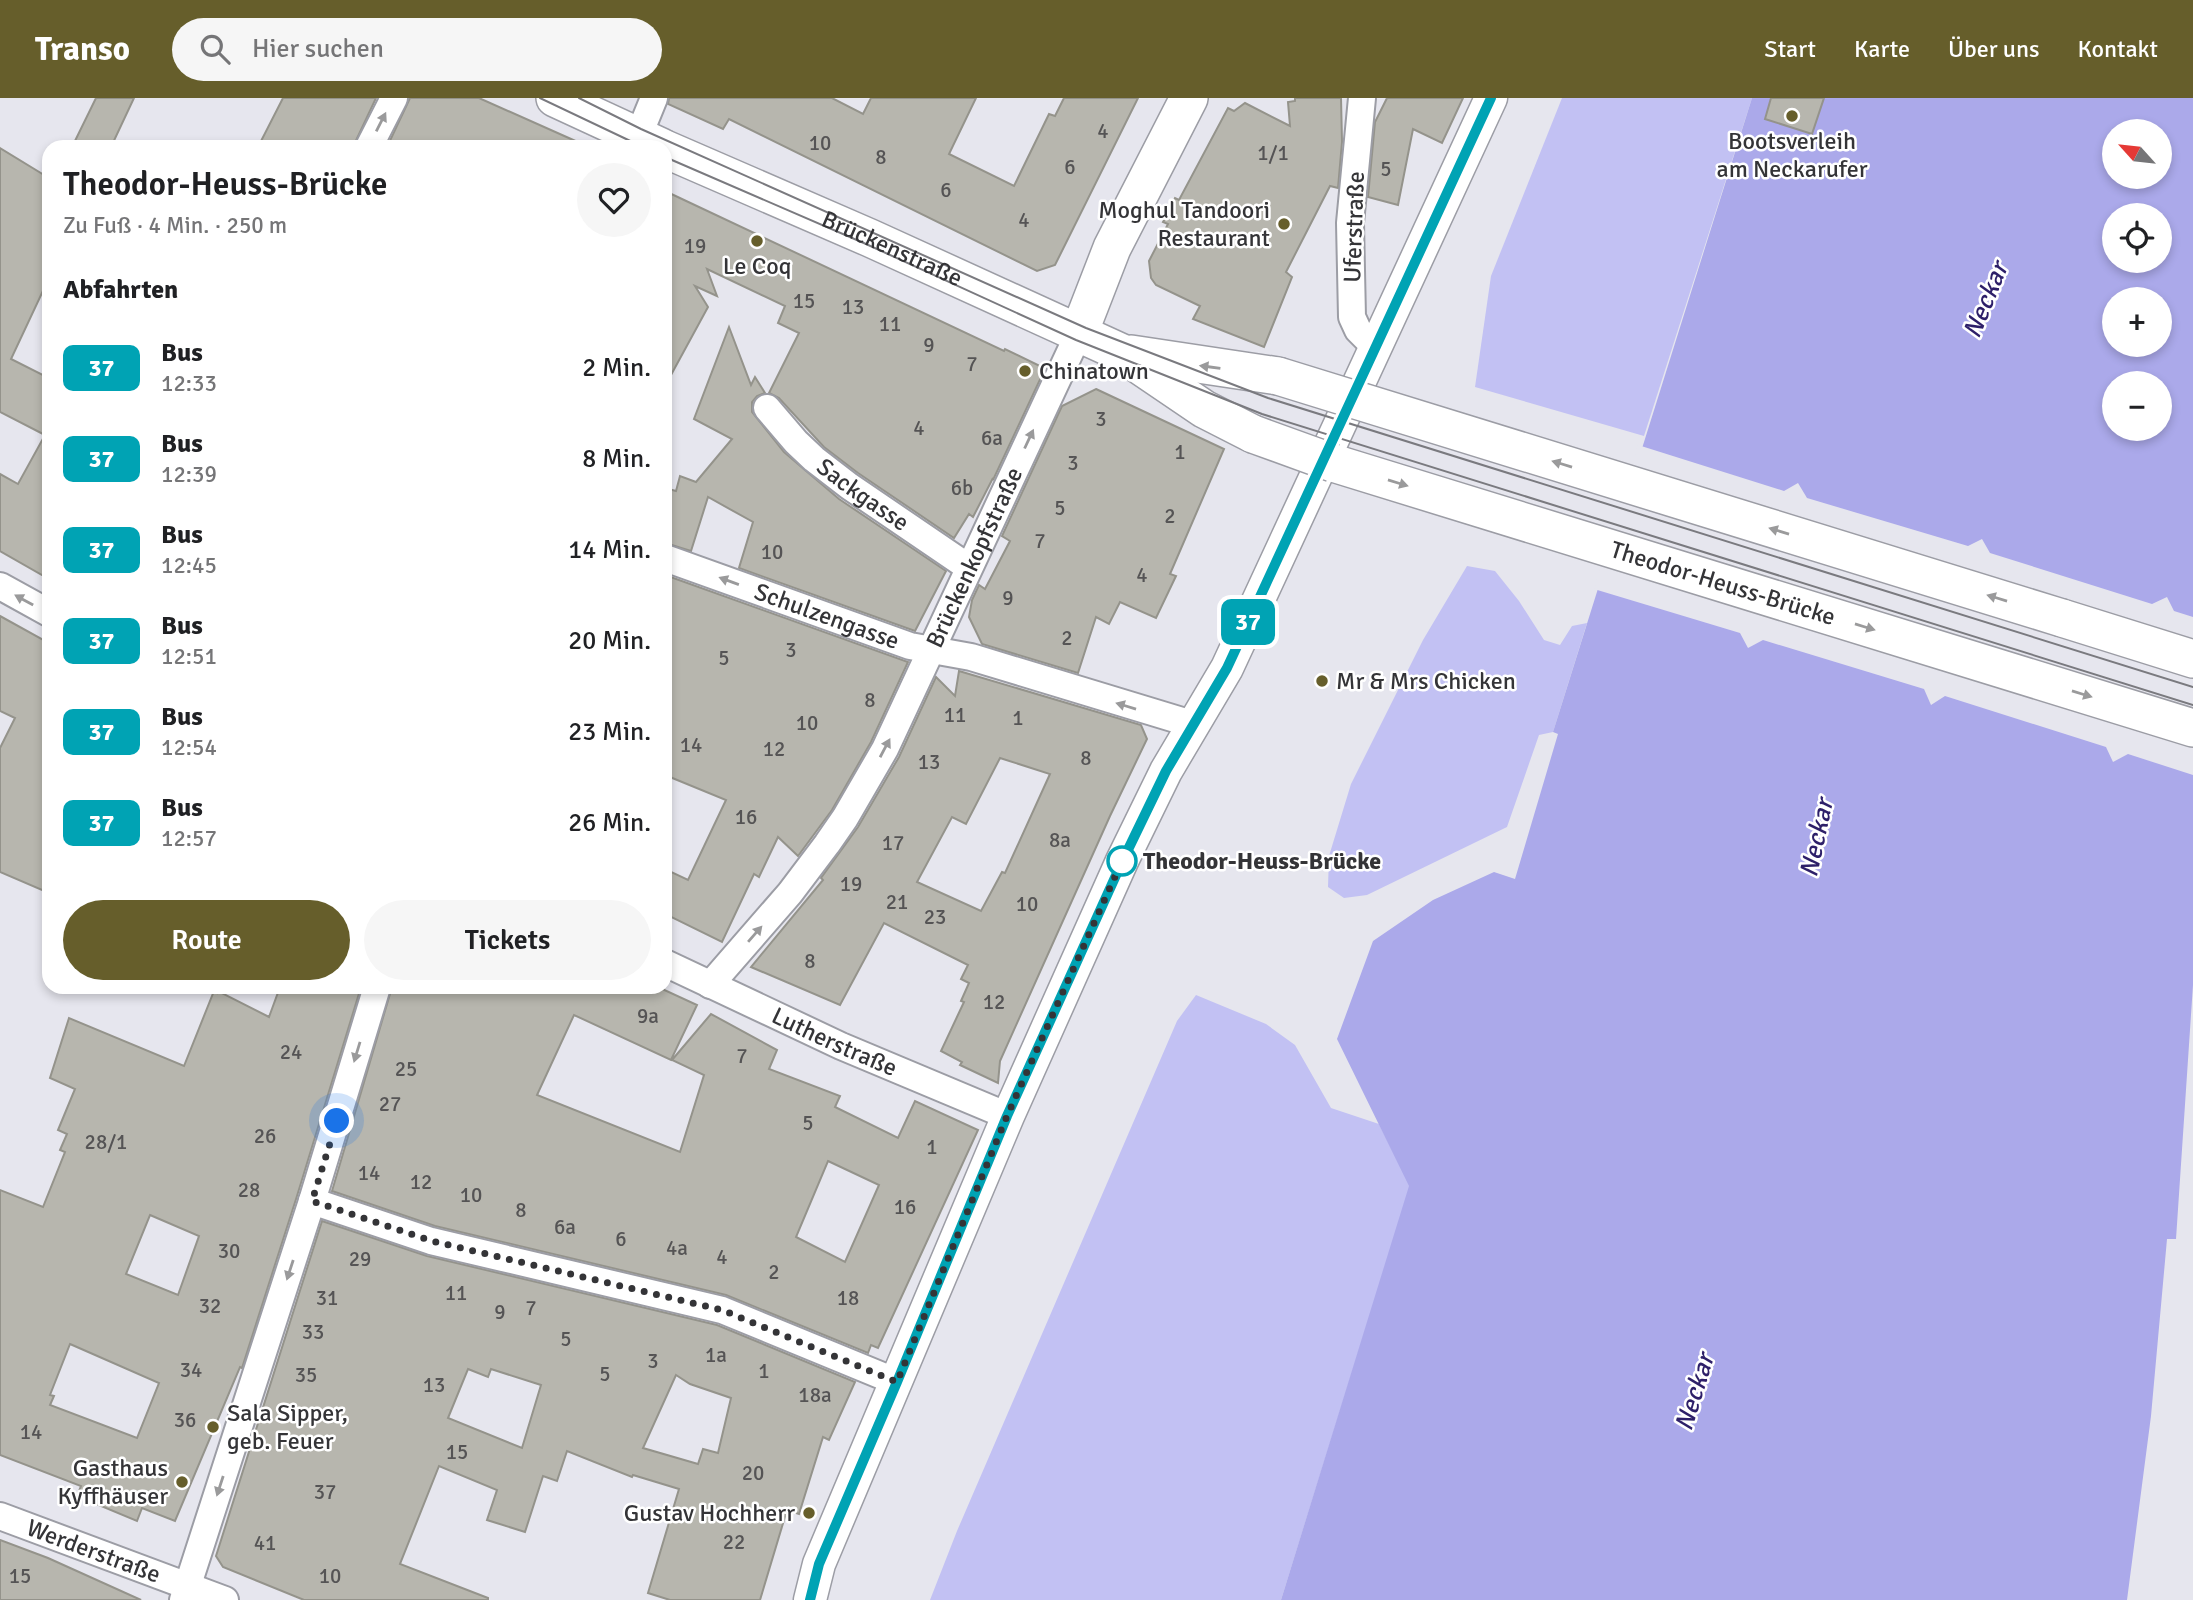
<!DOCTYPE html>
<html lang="de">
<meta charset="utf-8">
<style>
:root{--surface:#fff;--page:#f6f6f6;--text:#202124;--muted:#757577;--accent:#665e2b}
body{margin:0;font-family:Signika,sans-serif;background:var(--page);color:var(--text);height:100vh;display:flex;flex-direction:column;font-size:26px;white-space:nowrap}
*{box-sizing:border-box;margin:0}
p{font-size:23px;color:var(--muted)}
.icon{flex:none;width:38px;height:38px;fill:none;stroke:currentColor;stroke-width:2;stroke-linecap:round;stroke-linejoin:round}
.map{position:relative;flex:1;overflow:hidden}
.details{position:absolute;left:42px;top:42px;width:630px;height:854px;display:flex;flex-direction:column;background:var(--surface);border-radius:21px;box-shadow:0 4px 10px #0003}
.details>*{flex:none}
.badge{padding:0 14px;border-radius:10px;font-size:24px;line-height:46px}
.needle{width:46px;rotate:297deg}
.tools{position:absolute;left:2102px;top:21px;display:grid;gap:14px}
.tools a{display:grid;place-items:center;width:70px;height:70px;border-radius:50%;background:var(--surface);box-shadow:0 4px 10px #0003;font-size:35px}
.you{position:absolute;width:35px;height:35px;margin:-18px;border:5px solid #fff;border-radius:50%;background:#1a73e8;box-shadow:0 0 0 10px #1a73e833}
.map>.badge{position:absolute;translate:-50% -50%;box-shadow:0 0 0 4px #fff}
h2{padding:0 21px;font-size:26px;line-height:63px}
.round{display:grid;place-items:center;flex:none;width:74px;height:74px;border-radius:37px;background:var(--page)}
.headline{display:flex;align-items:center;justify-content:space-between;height:119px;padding:0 21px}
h1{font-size:33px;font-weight:600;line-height:52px}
.button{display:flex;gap:14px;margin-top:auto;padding:14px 21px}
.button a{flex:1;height:80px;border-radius:42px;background:var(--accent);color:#fff;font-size:28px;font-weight:600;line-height:80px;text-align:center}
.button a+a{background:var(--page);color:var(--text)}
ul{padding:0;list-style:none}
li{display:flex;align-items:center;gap:21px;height:91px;padding:0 21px}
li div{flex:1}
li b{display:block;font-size:26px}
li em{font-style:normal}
li .badge{min-width:77px;font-weight:700;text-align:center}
header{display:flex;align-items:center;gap:42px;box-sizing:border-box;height:98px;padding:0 35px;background:var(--accent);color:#fff}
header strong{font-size:33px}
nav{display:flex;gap:38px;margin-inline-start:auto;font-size:24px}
.search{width:490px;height:63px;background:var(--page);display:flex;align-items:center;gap:18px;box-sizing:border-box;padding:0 24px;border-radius:38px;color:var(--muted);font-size:26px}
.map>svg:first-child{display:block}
.green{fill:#c2c1f3}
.water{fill:#aba9ea;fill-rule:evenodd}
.pier{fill:#e6e6ee}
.building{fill:#b7b6ae;stroke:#94938b;stroke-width:2;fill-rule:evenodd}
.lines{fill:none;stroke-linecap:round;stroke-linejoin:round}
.minor-casing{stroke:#9c9da5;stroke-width:30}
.tertiary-casing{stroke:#9c9da5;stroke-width:35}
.secondary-casing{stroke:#9c9da5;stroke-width:40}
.minor{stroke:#fff;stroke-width:26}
.tertiary{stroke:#fff;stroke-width:32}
.secondary{stroke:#fff;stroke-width:37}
.tram{stroke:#7a7a7f;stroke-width:2}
.secondary-bridge-casing{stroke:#9c9da5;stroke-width:40;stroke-linecap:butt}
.secondary-bridge{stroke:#fff;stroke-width:37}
.oneway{fill:#9a9a9b}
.line-casing{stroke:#fff;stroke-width:16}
.line{stroke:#00a3b4;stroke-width:10}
.walk{stroke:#343437;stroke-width:7;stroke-dasharray:0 12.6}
.poi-dot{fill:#665e2b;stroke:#fff;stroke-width:2.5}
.stop-dot{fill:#fff;stroke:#00a3b4;stroke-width:3.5}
.labels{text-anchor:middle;stroke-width:5;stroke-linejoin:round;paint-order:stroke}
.number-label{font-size:21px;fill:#555455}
.poi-label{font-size:24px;fill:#343437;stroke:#fff;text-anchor:end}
.street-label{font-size:24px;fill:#343437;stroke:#fff}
.stop-label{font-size:24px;font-weight:bold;fill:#343437;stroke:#fff;text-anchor:start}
.water-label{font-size:26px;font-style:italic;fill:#2d1f69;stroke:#fff}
</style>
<header>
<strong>Transo</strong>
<div class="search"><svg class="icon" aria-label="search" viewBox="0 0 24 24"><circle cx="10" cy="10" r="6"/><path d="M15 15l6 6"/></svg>Hier suchen</div>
<nav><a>Start</a><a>Karte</a><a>Über uns</a><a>Kontakt</a></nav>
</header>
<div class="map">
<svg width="2193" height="1502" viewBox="0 0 2193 1502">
<rect width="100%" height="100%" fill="#e6e6ee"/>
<!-- green -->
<g class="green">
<path d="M 1562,0 L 1752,0 L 1644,338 L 1475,289 L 1491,178 Z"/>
<path d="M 1467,468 L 1495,473 L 1519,503 L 1544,542 L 1560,547 L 1572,528 L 1587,525 L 1553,634 L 1539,637 L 1507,729 L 1367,797 L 1344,800 L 1328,789 L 1329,758 L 1351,686 L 1423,542 Z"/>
<path d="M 1196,897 L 1266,926 L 1295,947 L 1331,1010 L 1379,1026 L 1410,1088 L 1281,1502 L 930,1502 L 957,1433 L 1177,923 Z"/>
</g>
<!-- water -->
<path class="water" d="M 1752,0 L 2193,0 L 2193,887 L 2176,1141 L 2167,1141 L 2151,1318 L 2127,1502 L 1281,1502 L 1409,1088 L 1337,941 L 1373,843 L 1433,802 L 1494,774 L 1515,781 L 1558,636 L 1553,634 ZM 2114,33 L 2160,33 L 2160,79 L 2114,79 ZM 2114,117 L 2160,117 L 2160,163 L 2114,163 ZM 2114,201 L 2160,201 L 2160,247 L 2114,247 ZM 2114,285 L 2160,285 L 2160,331 L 2114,331 Z"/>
<!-- pier -->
<path class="pier" d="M 1638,347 L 1784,393 L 1798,385 L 1807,400 L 1968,448 L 1982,441 L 1990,455 L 2152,506 L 2167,499 L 2174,513 L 2193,519 L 2193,677 L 2128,656 L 2113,664 L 2106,649 L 1945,598 L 1931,607 L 1924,591 L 1763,542 L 1748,550 L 1740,535 L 1594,491 Z"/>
<!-- building -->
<g class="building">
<path d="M 96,0 L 134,0 L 111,49 L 72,49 Z"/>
<path d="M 283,0 L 376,0 L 353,49 L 258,49 Z"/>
<path d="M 410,0 L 479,0 L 589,49 L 387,49 Z"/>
<path d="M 669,0 L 832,0 L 863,16 L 871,0 L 976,0 L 949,56 L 1014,88 L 1049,16 L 1055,18 L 1064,0 L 1138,0 L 1055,167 L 1037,173 L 729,21 L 723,31 L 668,6 Z"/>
<path d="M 1295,0 L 1341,0 L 1342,44 L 1338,90 L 1330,88 L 1286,174 L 1292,179 L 1264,249 L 1193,221 L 1200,208 L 1156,187 L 1151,180 L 1149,163 L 1168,126 L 1163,124 L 1175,100 L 1179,102 L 1228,10 L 1234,13 L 1245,5 L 1290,28 L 1288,4 L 1295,3 Z"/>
<path d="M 1387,0 L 1463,0 L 1442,45 L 1413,31 L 1398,107 L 1368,99 L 1375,24 Z"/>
<path d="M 1771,0 L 1824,0 L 1812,36 L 1765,21 Z"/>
<path d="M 0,50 L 49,80 L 49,180 L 11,261 L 49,280 L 49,481 L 0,453 L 0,376 L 18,386 L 45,337 L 0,314 Z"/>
<path d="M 665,93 L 1004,253 L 1005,251 L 1042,269 L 1044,273 L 993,382 L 993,380 L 973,419 L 969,416 L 954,440 L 858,375 L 824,349 L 779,300 L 769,295 L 799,235 L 778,225 L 785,208 L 707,171 L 717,198 L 695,188 L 708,209 L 665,288 Z"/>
<path d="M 729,229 L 751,287 L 755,279 L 765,295 L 757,298 L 752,304 L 752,314 L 784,354 L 839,401 L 946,473 L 915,533 L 739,470 L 753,424 L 708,399 L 691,453 L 665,445 L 665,390 L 676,393 L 680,378 L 696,384 L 732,341 L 694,321 Z"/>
<path d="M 1096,291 L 1224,351 L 1170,476 L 1176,478 L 1156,520 L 1120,504 L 1109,526 L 1096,519 L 1078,575 L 982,546 L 969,519 L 972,502 L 979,487 L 985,491 L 1010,443 L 1002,438 L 1062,308 Z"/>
<path d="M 665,477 L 908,564 L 871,644 L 832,712 L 798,758 L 778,739 L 759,779 L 754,776 L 722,844 L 665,816 L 665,771 L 688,782 L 726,702 L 665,677 Z"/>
<path d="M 0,518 L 49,545 L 49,795 L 0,774 L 0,650 L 15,620 L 0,613 Z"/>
<path d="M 959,573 L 1141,627 L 1147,641 L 1110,718 L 1000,963 L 998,985 L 960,967 L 962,964 L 941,953 L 964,904 L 961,903 L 969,885 L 961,881 L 968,867 L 884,825 L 840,907 L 751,869 L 823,782 L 821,780 L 858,729 L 899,659 L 936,579 L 955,598 ZM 1000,660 L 1050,676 L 1005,775 L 1002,774 L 981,813 L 917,784 L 952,719 L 966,726 Z"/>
<path d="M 280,889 L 361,889 L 297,1098 L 242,1270 L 240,1269 L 175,1423 L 142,1410 L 137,1423 L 77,1398 L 81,1388 L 0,1357 L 0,1092 L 43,1109 L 65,1054 L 60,1052 L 67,1036 L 58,1032 L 75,991 L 50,980 L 69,920 L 184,968 L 214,893 L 217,895 L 218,893 L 269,919 ZM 150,1117 L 199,1138 L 178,1197 L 126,1176 ZM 70,1246 L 159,1285 L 137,1340 L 50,1307 L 54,1298 L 50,1297 Z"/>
<path d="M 392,889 L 658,889 L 697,907 L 671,962 L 574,917 L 537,997 L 680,1054 L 704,977 L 672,962 L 711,916 L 777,952 L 769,971 L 840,998 L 835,1009 L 898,1040 L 915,1003 L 978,1032 L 878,1250 L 871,1247 L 868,1255 L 726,1197 L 435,1128 L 332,1093 ZM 828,1063 L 879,1087 L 845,1164 L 796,1139 Z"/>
<path d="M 322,1123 L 427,1158 L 717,1227 L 855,1284 L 829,1342 L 823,1339 L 799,1416 L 787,1412 L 760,1502 L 670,1502 L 648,1495 L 679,1391 L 633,1377 L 632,1379 L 567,1353 L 557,1383 L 543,1378 L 525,1434 L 487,1422 L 497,1392 L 439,1368 L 400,1466 L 488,1500 L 488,1502 L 304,1502 L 223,1469 L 216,1458 ZM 468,1271 L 488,1279 L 491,1271 L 541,1287 L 522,1350 L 448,1320 ZM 676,1277 L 690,1286 L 731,1300 L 718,1355 L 703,1351 L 698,1366 L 643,1350 Z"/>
<path d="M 0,1442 L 48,1460 L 141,1502 L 0,1502 Z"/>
</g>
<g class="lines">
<!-- minor casing -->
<g class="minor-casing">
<g id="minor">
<path d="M 1362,0 L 1350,125 L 1352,219 L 1358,232 L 1376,250"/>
<path d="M 369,49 L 394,0"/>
<path d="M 634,49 L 654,0"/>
<path id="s1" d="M 767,310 L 796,344 L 814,361 L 849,388 L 968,469"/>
<path id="s2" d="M 665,460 L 910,548 L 971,559 L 1192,626"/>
<path d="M 0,488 L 49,515"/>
<path id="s3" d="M 665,865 L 841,948 L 1008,1018"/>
<path id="s4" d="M 710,887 L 790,795 L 827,746 L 845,720 L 885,651 L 1079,235"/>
<path d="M 312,1103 L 431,1143 L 722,1212 L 897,1284"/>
<path id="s5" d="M 0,1418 L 225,1502"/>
<path d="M 183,1502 L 312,1103 L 377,889"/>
</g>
</g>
<!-- tertiary casing -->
<g class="tertiary-casing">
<path id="tertiary" d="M 810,1502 L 819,1466 L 1008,1018 L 1122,763 L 1166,673 L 1227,570 L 1491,0"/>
</g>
<!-- secondary casing -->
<g class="secondary-casing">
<g id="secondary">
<path d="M 555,0 L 661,49"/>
<path id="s6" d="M 665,51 L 870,140 L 1120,254 L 1204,311 L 1253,336"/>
<path d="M 1079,235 L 1112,150 L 1189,0"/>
<path d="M 1131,256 L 1278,278"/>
<path id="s7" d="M 1333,365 L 2193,630"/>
<path d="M 2062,520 L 2193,561"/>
</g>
</g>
<!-- minor -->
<use href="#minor" class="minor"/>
<!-- tertiary -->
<use href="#tertiary" class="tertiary"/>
<!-- secondary -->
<use href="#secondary" class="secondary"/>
<!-- tram -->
<g class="tram">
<path d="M 540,0 L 643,49"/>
<path d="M 579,0 L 641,31 L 1086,230 L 1268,300 L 2193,589"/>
<path d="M 665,59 L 866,146 L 1076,242 L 1262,316 L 2193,607"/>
</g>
<!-- secondary-bridge casing -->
<g class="secondary-bridge-casing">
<g id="secondary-bridge">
<path d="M 1278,278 L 2062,520"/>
<path d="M 1253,336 L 1333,365"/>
</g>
</g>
<!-- secondary-bridge -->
<use href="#secondary-bridge" class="secondary-bridge"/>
</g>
<!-- one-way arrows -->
<defs><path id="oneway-solid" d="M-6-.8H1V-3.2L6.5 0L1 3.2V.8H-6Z" transform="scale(1.75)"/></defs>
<g class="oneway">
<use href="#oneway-solid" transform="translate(381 24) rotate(-63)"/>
<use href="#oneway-solid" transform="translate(1210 269) rotate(-172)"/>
<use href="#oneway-solid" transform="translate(1029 341) rotate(-65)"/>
<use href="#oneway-solid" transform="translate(1562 366) rotate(-163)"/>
<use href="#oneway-solid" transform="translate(1398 385) rotate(17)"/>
<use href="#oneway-solid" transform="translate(1779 433) rotate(-163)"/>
<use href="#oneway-solid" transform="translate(729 483) rotate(-160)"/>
<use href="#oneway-solid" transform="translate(1997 500) rotate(-163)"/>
<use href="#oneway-solid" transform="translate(24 502) rotate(-151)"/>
<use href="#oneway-solid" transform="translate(1865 529) rotate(17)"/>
<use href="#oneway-solid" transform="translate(2082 596) rotate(17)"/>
<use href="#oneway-solid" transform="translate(1126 608) rotate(-163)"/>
<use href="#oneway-solid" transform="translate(885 650) rotate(-62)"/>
<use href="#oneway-solid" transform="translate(755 836) rotate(-49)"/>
<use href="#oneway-solid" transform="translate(357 954) rotate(107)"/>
<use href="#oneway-solid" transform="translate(290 1172) rotate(108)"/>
<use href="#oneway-solid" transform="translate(220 1388) rotate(108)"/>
</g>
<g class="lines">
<!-- line casing -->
<g class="line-casing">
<path id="line" d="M 810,1502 L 819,1466 L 897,1284 L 1007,1018 L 1122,764 L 1166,673 L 1227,570 L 1491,0"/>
</g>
<!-- line -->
<use href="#line" class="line"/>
<!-- walk -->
<path class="walk" d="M 337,1023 L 312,1103 L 432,1143 L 722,1212 L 897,1284 L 1007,1018 L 1122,763"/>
</g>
<!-- markers -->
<g class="poi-dot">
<circle cx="1792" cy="18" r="7"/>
<circle cx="1284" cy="126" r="7"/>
<circle cx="757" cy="143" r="7"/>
<circle cx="1025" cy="273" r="7"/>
<circle cx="1322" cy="583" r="7"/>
<circle cx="213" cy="1329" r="7"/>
<circle cx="182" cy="1384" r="7"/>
<circle cx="809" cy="1415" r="7"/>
</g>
<circle class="stop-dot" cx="1122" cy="763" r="14"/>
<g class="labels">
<!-- number labels -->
<g class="number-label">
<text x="1103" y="40">4</text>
<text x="820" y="52">10</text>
<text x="1273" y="62">1/1</text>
<text x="881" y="66">8</text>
<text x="1070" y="76">6</text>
<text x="1386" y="78">5</text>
<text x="946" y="99">6</text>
<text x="1024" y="129">4</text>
<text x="695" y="155">19</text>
<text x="804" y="210">15</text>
<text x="853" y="216">13</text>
<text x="890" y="233">11</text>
<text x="929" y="254">9</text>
<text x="972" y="273">7</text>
<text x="1101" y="328">3</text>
<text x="919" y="337">4</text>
<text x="992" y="347">6a</text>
<text x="1180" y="361">1</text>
<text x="1073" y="372">3</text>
<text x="962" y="397">6b</text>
<text x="1060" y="417">5</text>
<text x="1170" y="425">2</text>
<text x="1040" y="450">7</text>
<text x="772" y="461">10</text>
<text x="1142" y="484">4</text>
<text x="1008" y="507">9</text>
<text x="1067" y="547">2</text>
<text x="791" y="559">3</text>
<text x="724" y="567">5</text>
<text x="870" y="609">8</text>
<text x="955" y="624">11</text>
<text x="1018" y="627">1</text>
<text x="807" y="632">10</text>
<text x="691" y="654">14</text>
<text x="774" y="658">12</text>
<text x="1086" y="667">8</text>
<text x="929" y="671">13</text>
<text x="746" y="726">16</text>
<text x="1060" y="749">8a</text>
<text x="893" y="752">17</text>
<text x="851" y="793">19</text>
<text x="897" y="811">21</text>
<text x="1027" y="813">10</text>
<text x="935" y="826">23</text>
<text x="810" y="870">8</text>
<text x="994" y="911">12</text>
<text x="648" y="925">9a</text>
<text x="291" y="961">24</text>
<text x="742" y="965">7</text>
<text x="406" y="978">25</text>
<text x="390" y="1013">27</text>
<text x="808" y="1032">5</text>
<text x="265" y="1045">26</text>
<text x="106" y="1051">28/1</text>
<text x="932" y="1056">1</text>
<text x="369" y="1082">14</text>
<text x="421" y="1091">12</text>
<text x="249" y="1099">28</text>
<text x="471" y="1104">10</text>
<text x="905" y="1116">16</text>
<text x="521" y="1119">8</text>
<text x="565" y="1136">6a</text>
<text x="621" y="1148">6</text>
<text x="677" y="1157">4a</text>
<text x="229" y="1160">30</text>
<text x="722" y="1166">4</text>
<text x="360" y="1168">29</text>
<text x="774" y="1181">2</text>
<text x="456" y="1202">11</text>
<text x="327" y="1207">31</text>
<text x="848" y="1207">18</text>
<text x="210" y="1215">32</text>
<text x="531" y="1217">7</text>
<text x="500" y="1221">9</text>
<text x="313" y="1241">33</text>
<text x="566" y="1248">5</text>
<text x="716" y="1264">1a</text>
<text x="653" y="1270">3</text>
<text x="191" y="1279">34</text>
<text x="764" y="1280">1</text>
<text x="605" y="1283">5</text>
<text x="306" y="1284">35</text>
<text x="434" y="1294">13</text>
<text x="815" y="1304">18a</text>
<text x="185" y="1329">36</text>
<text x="31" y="1341">14</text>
<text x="457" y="1361">15</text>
<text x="753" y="1382">20</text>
<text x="325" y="1401">37</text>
<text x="734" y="1451">22</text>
<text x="265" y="1452">41</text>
<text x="20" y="1485">15</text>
<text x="330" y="1485">10</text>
</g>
<!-- poi labels -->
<g class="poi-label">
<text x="1792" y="51" text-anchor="middle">Bootsverleih<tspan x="1792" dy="28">am Neckarufer</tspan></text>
<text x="1270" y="120">Moghul Tandoori<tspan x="1270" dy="28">Restaurant</tspan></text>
<text x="757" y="176" text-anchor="middle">Le Coq</text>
<text x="1039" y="281" text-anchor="start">Chinatown</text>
<text x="1336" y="591" text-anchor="start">Mr &amp; Mrs Chicken</text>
<text x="227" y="1323" text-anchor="start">Sala Sipper,<tspan x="227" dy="28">geb. Feuer</tspan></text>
<text x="168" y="1378">Gasthaus<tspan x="168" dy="28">Kyffhäuser</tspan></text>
<text x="795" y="1423">Gustav Hochherr</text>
</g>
<!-- street labels -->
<g class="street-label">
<text transform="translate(1354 129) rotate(-88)" y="8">Uferstraße</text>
<text dy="8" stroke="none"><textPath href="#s6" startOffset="248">Brückenstraße</textPath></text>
<text dy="8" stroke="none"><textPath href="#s1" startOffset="130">Sackgasse</textPath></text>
<text dy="8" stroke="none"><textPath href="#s4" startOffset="506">Brückenkopfstraße</textPath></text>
<text dy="8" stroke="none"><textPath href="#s7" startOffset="408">Theodor-Heuss-Brücke</textPath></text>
<text dy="8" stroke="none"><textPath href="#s2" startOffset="172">Schulzengasse</textPath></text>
<text dy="8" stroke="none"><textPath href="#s3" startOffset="187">Lutherstraße</textPath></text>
<text dy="8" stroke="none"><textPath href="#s5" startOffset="100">Werderstraße</textPath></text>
</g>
<!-- stop labels -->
<g class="stop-label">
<text x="1143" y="771">Theodor-Heuss-Brücke</text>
</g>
<!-- water labels -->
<g class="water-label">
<text transform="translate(1985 202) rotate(-68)" y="9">Neckar</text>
<text transform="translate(1816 740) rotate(-78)" y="9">Neckar</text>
<text transform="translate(1694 1294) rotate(-73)" y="9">Neckar</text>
</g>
</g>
</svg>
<div class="tools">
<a><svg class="needle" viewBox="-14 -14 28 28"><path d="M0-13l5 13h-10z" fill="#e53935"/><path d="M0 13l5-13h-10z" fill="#757577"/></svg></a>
<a><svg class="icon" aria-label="locate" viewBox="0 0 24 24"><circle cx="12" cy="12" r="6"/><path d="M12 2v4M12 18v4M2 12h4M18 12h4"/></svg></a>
<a>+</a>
<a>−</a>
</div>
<div class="you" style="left:337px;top:1023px"></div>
<b class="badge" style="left:1248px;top:524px;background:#00a3b4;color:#fff">37</b>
<section class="details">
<div class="headline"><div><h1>Theodor-Heuss-Brücke</h1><p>Zu Fuß · 4 Min. · 250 m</p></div><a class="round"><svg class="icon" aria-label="heart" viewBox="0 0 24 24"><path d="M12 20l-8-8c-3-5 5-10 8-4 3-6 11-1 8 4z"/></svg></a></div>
<h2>Abfahrten</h2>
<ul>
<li><span class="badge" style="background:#00a3b4;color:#fff">37</span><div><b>Bus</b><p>12:33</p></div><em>2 Min.</em></li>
<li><span class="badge" style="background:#00a3b4;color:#fff">37</span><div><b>Bus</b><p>12:39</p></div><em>8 Min.</em></li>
<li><span class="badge" style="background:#00a3b4;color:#fff">37</span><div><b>Bus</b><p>12:45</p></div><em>14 Min.</em></li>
<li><span class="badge" style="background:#00a3b4;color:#fff">37</span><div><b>Bus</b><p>12:51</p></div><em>20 Min.</em></li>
<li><span class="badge" style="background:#00a3b4;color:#fff">37</span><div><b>Bus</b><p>12:54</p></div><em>23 Min.</em></li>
<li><span class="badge" style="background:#00a3b4;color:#fff">37</span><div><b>Bus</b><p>12:57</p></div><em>26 Min.</em></li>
</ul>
<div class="button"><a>Route</a><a>Tickets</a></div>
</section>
</div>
